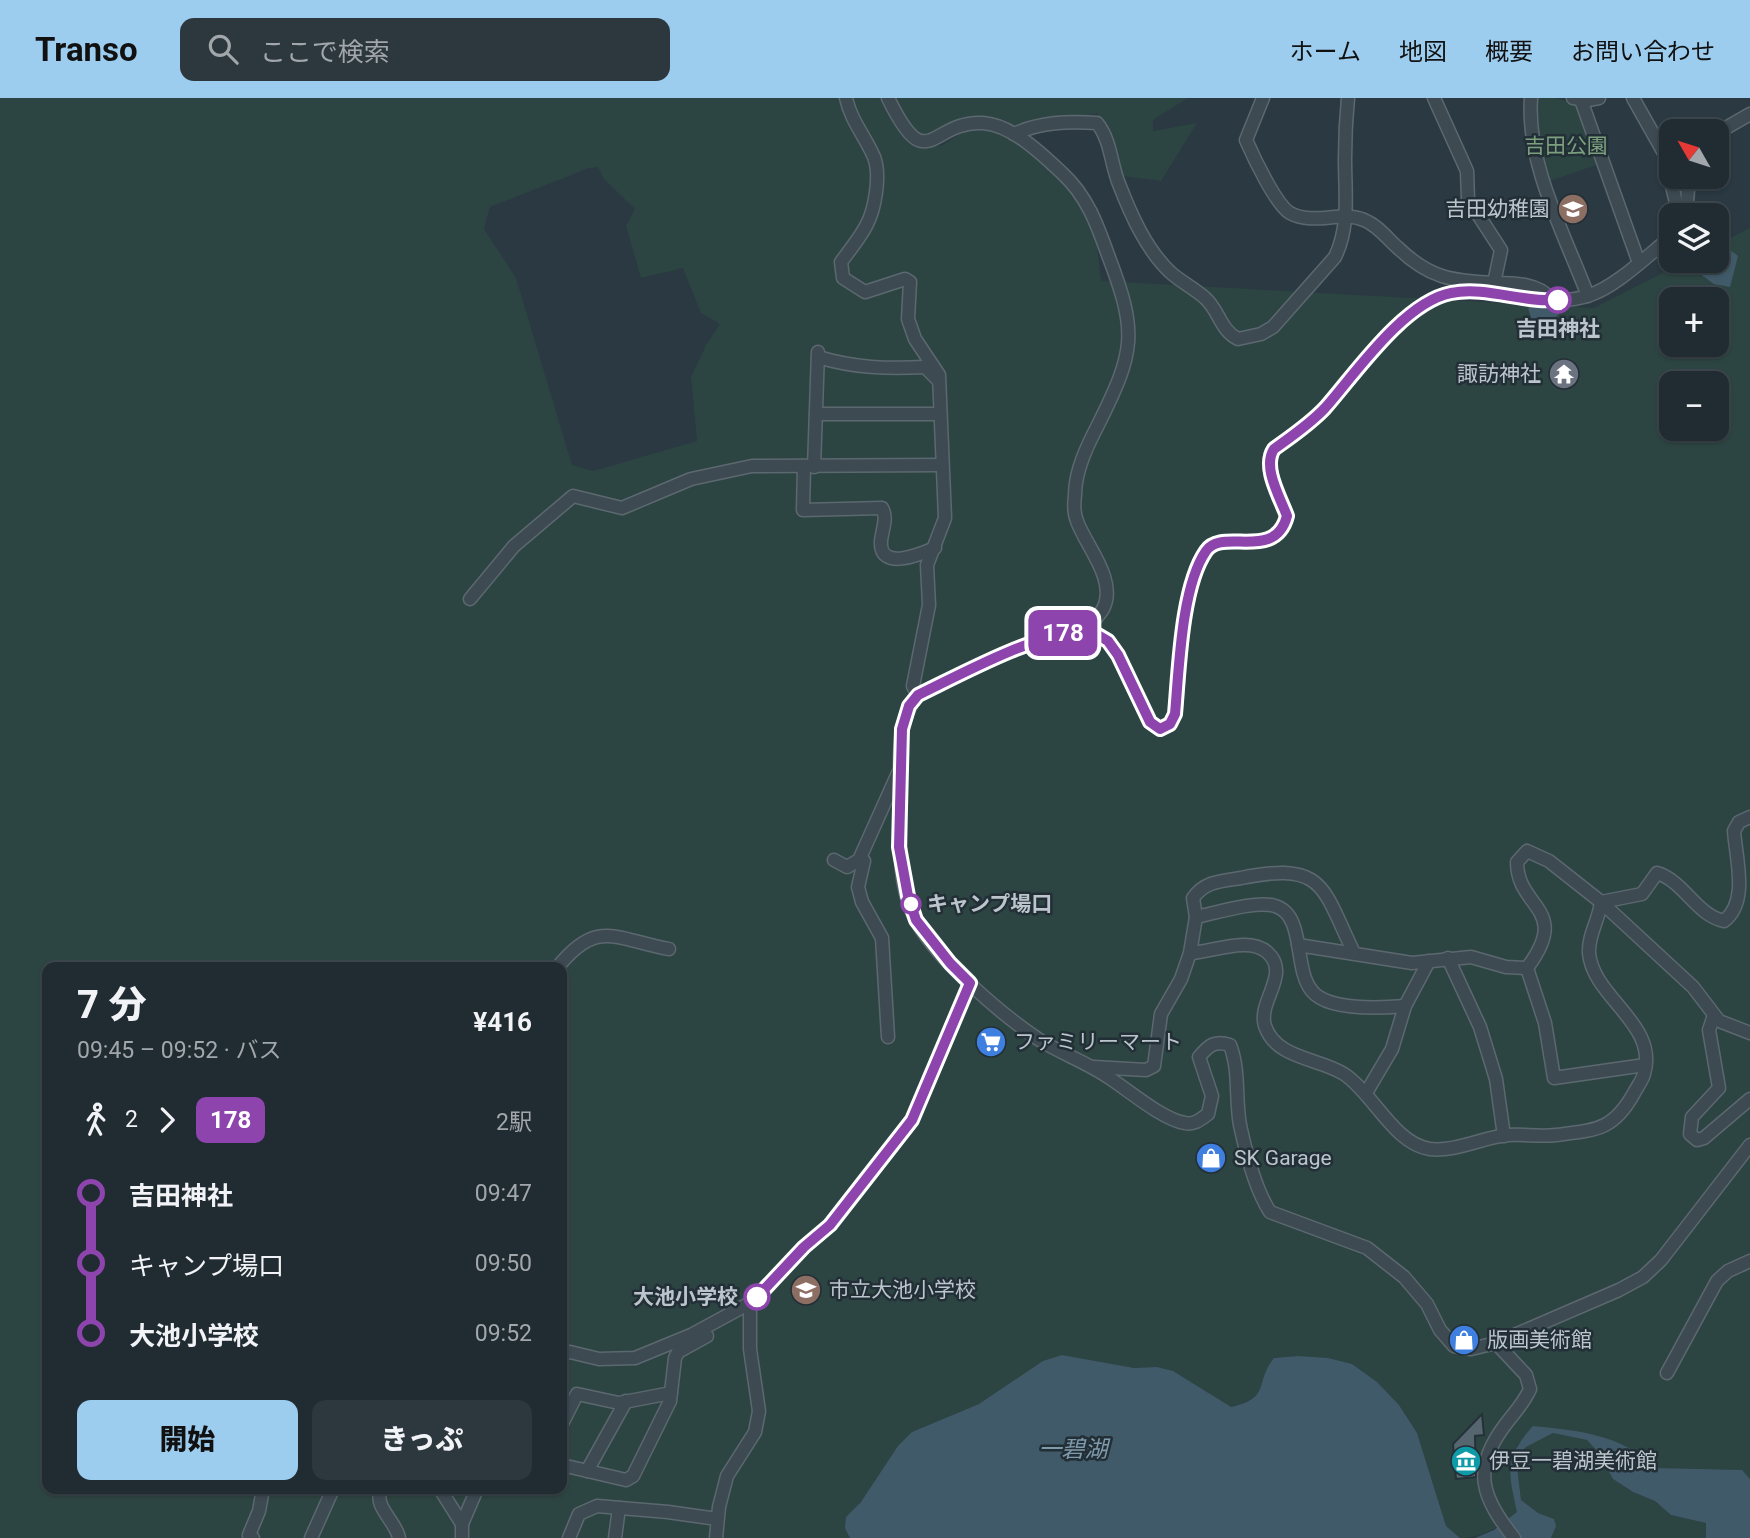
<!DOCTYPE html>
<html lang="ja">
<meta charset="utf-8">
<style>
:root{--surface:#202b32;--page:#2d373e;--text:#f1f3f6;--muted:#a2a7ac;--line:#3d474d;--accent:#9ccdef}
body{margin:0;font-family:Roboto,"Noto Sans JP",sans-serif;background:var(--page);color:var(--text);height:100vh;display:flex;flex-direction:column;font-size:26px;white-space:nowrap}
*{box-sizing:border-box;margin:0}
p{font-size:23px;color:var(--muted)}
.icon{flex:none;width:38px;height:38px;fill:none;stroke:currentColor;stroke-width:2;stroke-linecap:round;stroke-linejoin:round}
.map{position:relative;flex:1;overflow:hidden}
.panel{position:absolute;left:42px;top:864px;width:525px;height:532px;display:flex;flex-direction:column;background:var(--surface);border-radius:14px;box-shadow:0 2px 5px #0004,0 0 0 2px var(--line)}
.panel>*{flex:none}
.badge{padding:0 14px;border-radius:10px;font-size:24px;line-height:46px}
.needle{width:46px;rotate:309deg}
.fabs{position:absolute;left:1659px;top:21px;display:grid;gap:14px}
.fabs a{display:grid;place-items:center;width:70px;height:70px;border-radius:14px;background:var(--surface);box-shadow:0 2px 5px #0004,0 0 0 2px var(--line);font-size:35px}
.map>.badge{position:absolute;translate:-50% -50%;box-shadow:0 0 0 4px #fff}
.legs{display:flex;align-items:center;gap:10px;height:77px;padding:0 35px;font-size:23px}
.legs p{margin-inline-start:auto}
.overview{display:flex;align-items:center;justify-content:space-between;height:119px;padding:0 35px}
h1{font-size:38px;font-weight:800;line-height:52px}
.primary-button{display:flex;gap:14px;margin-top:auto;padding:14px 35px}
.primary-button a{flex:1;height:80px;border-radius:14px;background:var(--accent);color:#111;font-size:28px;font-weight:800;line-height:80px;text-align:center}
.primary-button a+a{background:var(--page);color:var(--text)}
ul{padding:0 35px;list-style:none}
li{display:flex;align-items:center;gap:24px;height:70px;font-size:26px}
li i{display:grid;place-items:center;width:10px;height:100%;margin:0 9px;background:currentColor}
li i::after{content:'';width:18px;height:18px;margin:-9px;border:5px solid;border-radius:50%;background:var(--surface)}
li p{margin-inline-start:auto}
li:first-child i{background:linear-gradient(#0000 50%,currentColor 0)}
li:last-child i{background:linear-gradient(currentColor 50%,#0000 0)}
header{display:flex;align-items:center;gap:42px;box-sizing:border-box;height:98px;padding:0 35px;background:var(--accent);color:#111}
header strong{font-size:33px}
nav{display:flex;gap:38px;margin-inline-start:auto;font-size:24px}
.search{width:490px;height:63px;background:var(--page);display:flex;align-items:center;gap:18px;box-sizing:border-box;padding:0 24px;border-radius:14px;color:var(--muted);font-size:26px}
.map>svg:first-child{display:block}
.green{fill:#2d4542;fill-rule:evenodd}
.water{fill:#415a69}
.building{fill:#56666e;stroke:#253139;stroke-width:2}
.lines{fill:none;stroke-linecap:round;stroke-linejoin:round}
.minor-casing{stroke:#5c686f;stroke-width:15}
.minor{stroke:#3e4a52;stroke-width:12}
.line-1-casing{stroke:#fff;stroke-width:16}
.line-1{stroke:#8e44ad;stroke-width:10}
.stop-1-dot{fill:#fff;stroke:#8e44ad;stroke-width:3.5}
.labels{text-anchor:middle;stroke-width:5;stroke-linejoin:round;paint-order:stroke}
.park-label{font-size:21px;fill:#7c9f7d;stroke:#232f37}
.poi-label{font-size:21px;fill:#bbc5cb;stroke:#232f37;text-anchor:start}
.stop-label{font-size:21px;font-weight:bold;fill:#bbc5cb;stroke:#232f37}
.water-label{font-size:23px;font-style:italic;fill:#7f9aab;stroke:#232f37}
</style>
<header>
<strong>Transo</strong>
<div class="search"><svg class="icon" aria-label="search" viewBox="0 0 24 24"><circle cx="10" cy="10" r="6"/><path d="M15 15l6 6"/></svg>ここで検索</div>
<nav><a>ホーム</a><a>地図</a><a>概要</a><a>お問い合わせ</a></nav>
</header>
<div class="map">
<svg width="1750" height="1440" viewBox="0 0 1750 1440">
<rect width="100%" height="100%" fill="#2a3942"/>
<!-- green -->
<g class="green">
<path d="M 0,0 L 878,0 L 890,4 L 896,14 L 897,0 L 1188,0 L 1153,22 L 1153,33 L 1197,25 L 1161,83 L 1123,78 L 1097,15 L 1014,36 L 974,21 L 915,44 L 941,48 L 976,26 L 1035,53 L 1094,120 L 1101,183 L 1594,210 L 1686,163 L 1717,163 L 1717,147 L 1750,130 L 1750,1381 L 1742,1372 L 1656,1370 L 1641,1356 L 1556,1330 L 1517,1346 L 1513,1393 L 1518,1414 C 1499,1428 1484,1440 1460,1440 L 1446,1428 L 1417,1335 L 1399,1307 L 1377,1284 L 1352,1266 L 1328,1260 L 1298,1258 L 1274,1260 C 1254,1284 1272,1300 1230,1309 L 1173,1273 L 1157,1269 L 1134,1270 L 1062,1257 L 979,1306 L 912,1334 L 861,1404 L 846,1419 L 850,1440 L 0,1440 ZM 598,69 L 604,81 L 635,111 L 626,128 L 641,180 L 683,170 L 701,215 L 720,226 L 706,247 L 691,279 L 697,343 L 593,373 L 572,367 L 516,180 L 484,131 L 490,109 L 589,70 ZM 1671,201 L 1717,201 L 1717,247 L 1671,247 ZM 1671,285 L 1717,285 L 1717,331 L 1671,331 ZM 47,870 L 562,870 L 562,1391 L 47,1391 Z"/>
<path d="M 1556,0 L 1578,6 L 1599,66 L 1550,83 L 1535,20 L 1538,0 Z"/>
<path d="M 1553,1335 L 1587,1342 L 1599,1355 L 1613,1381 L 1633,1394 L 1655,1403 L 1671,1417 L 1706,1425 L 1706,1440 L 1551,1440 L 1555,1428 L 1554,1421 L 1538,1415 L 1521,1402 L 1516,1360 L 1526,1349 Z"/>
</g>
<!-- water -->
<g class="water">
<path d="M 1717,142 L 1738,158 L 1730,189 L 1714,186 L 1682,163 L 1717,163 Z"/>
<path d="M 1532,207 L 1563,210 L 1564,211 L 1546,229 L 1533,225 L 1528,210 Z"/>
<path d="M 1062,1257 L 1134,1270 L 1157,1269 L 1173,1273 L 1231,1309 C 1272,1300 1254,1284 1274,1260 L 1298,1258 L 1328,1260 L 1352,1266 L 1377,1284 L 1399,1307 L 1417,1335 L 1446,1428 L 1460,1440 L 850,1440 L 845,1430 L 846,1419 L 861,1404 L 898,1348 L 912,1334 L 979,1306 L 1043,1263 Z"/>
<path d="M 1533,1328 C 1581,1333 1620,1336 1656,1370 L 1742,1372 L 1750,1381 L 1750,1440 L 1706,1440 L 1706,1425 L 1671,1417 L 1655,1403 L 1633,1394 L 1613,1381 L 1599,1355 L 1587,1342 L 1553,1335 L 1526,1349 L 1516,1360 L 1521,1402 L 1538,1415 L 1554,1421 L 1556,1428 L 1551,1440 L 1475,1440 L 1494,1432 L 1517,1414 C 1508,1373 1504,1360 1533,1328 Z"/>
</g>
<!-- building -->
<path class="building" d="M 1482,1316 L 1484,1337 L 1475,1338 L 1476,1379 L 1456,1381 L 1453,1346 Z"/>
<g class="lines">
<!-- minor casing -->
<g class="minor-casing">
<g id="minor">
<path d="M 846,0 C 851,23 865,38 874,59 C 881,77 875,112 866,128 C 859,141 849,153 841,164 L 843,180 L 865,194 L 905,181 L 910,184 L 908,221 L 915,241 L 939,277 L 945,420 L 927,467 L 929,507 L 913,588 L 918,597"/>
<path d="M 888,0 C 928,82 930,22 983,25 C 1012,27 1042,56 1062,75 C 1087,98 1097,126 1108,157 C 1138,235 1135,253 1098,327 C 1087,348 1075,373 1075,397 C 1074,405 1074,416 1077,423 C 1085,447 1118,482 1103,511 C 1100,516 1090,528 1085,530 C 1080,532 1074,531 1069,533 C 1051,538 1032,546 1014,552 C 982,565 950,581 918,597 C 897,622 900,657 900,688 C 901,729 895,786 917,824 C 938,862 1001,916 1038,941 C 1060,955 1086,964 1108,979 C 1127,991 1163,1022 1185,1025 C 1195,1027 1201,1021 1208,1016 L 1212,998 L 1199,959 C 1209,947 1215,942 1230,947 C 1240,973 1235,1000 1240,1027 C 1246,1055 1255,1091 1270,1114 L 1367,1150 L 1404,1179 L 1427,1206 L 1440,1232 L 1454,1248 L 1471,1251 L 1496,1245 L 1619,1192 L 1643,1179 L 1661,1162 L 1750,1047"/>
<path d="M 1263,0 L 1246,42 C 1253,58 1276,107 1290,115 C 1314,128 1341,112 1364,122 C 1377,127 1387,140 1397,149 C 1429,180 1451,183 1494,185"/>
<path d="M 1434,0 L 1467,73 L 1468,101 L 1501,152 L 1494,185 C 1514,185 1539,185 1552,202"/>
<path d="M 1531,0 C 1526,66 1565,137 1588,198"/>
<path d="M 1573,0 L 1588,2 L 1599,0"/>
<path d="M 1633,0 L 1664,55 L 1679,117"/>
<path d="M 1581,2 L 1639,165"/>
<path d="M 1717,35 L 1750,16"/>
<path d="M 1014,36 C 1040,24 1068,23 1097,25 C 1111,42 1111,67 1119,86 C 1131,117 1146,151 1170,174 C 1181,184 1194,190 1205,200 C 1219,212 1220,232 1238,241 L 1261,236 L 1273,229 L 1335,159 C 1350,128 1345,95 1345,61 C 1345,41 1346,20 1348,0"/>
<path d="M 1686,117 L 1689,79"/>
<path d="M 818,259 C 854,270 888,271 925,269 L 937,281"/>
<path d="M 816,316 L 940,316"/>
<path d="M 804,369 L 803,412 L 882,410 C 888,420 882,432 881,443 C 879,474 921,456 935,450"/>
<path d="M 814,369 L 818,254"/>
<path d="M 470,501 L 514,448 L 573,398 L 622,410 L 691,381 L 752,368 L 942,367"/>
<path d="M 1086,530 L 1108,543 L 1118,557 L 1150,624 L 1160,631 L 1170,626 L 1175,616 C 1180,573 1181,488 1206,453 C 1222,429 1275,464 1287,418 C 1280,399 1261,369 1274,351 C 1292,338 1309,326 1324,311 C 1360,272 1388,224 1437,200 C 1481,179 1542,215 1590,197 C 1617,188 1648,157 1671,139"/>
<path d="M 834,762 L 847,769 L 859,762 L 899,673"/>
<path d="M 859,762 L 864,763 L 858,789 L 862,804 L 882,840 L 888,939"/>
<path d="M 1601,804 L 1642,796 L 1657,775 C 1684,783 1696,817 1724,823 C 1749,804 1736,761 1734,733 L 1739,724 L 1750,719"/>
<path d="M 1196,819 C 1216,815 1257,802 1275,808 C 1306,817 1293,871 1312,893 C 1328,913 1382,910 1405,908"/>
<path d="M 1298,847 L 1412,865 L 1471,859 L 1506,869 L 1527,870"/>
<path d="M 1190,855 C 1212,854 1249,838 1267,854 C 1292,876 1257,903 1265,928 C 1276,961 1319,960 1344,976 C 1373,995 1394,1046 1430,1051 C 1456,1054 1483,1039 1508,1037 C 1524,1036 1539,1039 1556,1037 C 1595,1032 1613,1033 1634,995 C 1637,989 1642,983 1644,976 C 1659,926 1593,900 1589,855 C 1588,837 1599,822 1601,804"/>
<path d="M 1448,860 L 1480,929 L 1496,981 L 1504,1038"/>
<path d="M 557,870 C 597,820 615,841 669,851"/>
<path d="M 1527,870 C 1572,810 1517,811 1517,764 L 1527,753 L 1549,763 L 1601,804 L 1693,889 L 1719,923 L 1750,935"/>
<path d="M 1527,870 L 1545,925 L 1554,980 L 1645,967"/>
<path d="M 1714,917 L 1709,932 L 1719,990 L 1692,1019 L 1690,1036 L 1697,1042 L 1704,1040 L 1750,1001"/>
<path d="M 1094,969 L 1146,972 L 1154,968 L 1161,916 L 1181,881 L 1190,855 L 1196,819 L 1193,800 C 1205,783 1222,783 1241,780 C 1325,763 1322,789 1354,855"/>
<path d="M 1366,995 L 1392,951 L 1405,908 L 1429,863"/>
<path d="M 1496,1245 L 1526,1277 L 1530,1291 C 1524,1305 1514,1315 1505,1327 C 1471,1372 1482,1399 1514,1440"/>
<path d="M 562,1255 L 570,1254 L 599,1261 L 635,1260 L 691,1237 L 750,1205 L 764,1193 L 804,1149 L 830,1127 L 912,1022 L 970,885"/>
<path d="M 1667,1275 L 1717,1183 L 1728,1173 L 1750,1163"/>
<path d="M 562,1326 L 577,1296 L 619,1305 L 671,1295"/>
<path d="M 562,1367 L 626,1382 L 633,1378 L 670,1303 L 675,1260 L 678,1254 L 707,1238"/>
<path d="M 587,1373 L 626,1303"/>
<path d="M 381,1391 C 373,1409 396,1423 399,1440"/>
<path d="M 440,1391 L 462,1426"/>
<path d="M 253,1440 L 249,1437 L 259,1413 L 263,1391"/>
<path d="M 311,1440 L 333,1391"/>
<path d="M 462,1440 L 462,1426 L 477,1391"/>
<path d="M 569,1440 L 579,1416 L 597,1408 L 668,1414 L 717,1421"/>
<path d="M 615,1440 L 619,1410"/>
<path d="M 716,1440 L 719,1409 L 727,1378 L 755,1334 L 759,1313 L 750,1251 L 750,1205"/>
</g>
</g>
<!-- minor -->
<use href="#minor" class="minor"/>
</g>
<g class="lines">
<!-- line-1 casing -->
<g class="line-1-casing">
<path id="line-1" d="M 757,1199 L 804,1149 L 830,1127 L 912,1022 L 970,885 L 950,865 L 916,822 L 908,798 L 899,749 L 902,631 L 909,608 L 918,597 C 971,571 1028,540 1086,530 L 1108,543 L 1118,557 L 1150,624 L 1160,631 L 1170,626 L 1175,616 C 1179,573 1181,489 1206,453 C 1222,429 1275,464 1287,418 C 1280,399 1262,369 1274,351 C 1292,338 1310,326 1325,310 C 1355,276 1404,204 1451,195 C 1486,188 1523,205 1558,202"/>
</g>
<!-- line-1 -->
<use href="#line-1" class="line-1"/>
</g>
<!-- icons -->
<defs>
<g id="school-disc" transform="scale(1.575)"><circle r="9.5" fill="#8d6e63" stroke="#232f37"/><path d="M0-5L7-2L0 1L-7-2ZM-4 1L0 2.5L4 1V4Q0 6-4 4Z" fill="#fff"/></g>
<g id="temple-disc" transform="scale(1.575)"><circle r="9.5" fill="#6b7280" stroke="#232f37"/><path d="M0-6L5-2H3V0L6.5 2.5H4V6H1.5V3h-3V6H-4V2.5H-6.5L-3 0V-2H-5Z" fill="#fff"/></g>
<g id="supermarket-disc" transform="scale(1.575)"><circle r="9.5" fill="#3f7fe0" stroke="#232f37"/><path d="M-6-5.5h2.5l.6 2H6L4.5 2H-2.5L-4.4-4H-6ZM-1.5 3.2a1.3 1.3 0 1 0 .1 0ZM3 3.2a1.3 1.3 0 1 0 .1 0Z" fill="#fff"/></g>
<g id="shop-disc" transform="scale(1.575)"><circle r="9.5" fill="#3f7fe0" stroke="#232f37"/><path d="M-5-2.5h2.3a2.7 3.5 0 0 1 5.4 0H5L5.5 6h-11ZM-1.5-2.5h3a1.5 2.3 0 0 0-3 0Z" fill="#fff"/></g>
<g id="museum-disc" transform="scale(1.575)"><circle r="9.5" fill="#0f9aa8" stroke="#232f37"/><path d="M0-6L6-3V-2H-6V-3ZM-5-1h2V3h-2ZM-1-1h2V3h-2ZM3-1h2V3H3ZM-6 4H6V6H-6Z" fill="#fff"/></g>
</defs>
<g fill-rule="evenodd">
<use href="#school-disc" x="1573" y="111"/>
<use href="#temple-disc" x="1564" y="276"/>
<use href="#supermarket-disc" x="991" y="944"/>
<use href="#shop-disc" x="1211" y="1060"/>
<use href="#school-disc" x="806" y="1192"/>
<use href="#shop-disc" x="1464" y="1242"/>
<use href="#museum-disc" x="1466" y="1363"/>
</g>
<!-- markers -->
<g class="stop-1-dot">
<circle cx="1558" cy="202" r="12"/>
<circle cx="911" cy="806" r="9"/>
<circle cx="757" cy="1199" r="12"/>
</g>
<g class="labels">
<!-- park labels -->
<g class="park-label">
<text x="1566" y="55">吉田公園</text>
</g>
<!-- poi labels -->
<g class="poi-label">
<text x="1550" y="118" text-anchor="end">吉田幼稚園</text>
<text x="1541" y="283" text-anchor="end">諏訪神社</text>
<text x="1014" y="951">ファミリーマート</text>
<text x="1234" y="1067">SK Garage</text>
<text x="829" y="1199">市立大池小学校</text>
<text x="1487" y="1249">版画美術館</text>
<text x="1489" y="1370">伊豆一碧湖美術館</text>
</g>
<!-- stop labels -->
<g class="stop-label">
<text x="1558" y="238">吉田神社</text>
<text x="927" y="813" text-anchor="start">キャンプ場口</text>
<text x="738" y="1206" text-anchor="end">大池小学校</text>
</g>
<!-- water labels -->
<g class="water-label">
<text x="1073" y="1359">一碧湖</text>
</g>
</g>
</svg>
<div class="fabs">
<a><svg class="needle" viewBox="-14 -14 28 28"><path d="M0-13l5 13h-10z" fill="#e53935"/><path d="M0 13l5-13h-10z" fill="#a2a7ac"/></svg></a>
<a><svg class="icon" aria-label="layers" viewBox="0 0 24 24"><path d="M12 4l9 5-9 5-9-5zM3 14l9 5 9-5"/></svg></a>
<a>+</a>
<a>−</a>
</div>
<b class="badge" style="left:1063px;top:535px;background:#8e44ad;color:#fff">178</b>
<section class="panel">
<div class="overview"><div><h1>7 分</h1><p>09:45 – 09:52 · バス</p></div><b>¥416</b></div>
<div class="legs"><svg class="icon" aria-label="walk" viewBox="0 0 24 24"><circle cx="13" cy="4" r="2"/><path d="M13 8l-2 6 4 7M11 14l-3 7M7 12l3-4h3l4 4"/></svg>2<svg class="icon" aria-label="forward" viewBox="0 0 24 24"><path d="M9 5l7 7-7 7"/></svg><b class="badge" style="background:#8e44ad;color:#fff">178</b><p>2駅</p></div>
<ul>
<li><i style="color:#8e44ad"></i><b>吉田神社</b><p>09:47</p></li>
<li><i style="color:#8e44ad"></i><span>キャンプ場口</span><p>09:50</p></li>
<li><i style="color:#8e44ad"></i><b>大池小学校</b><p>09:52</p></li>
</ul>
<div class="primary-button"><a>開始</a><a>きっぷ</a></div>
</section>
</div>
